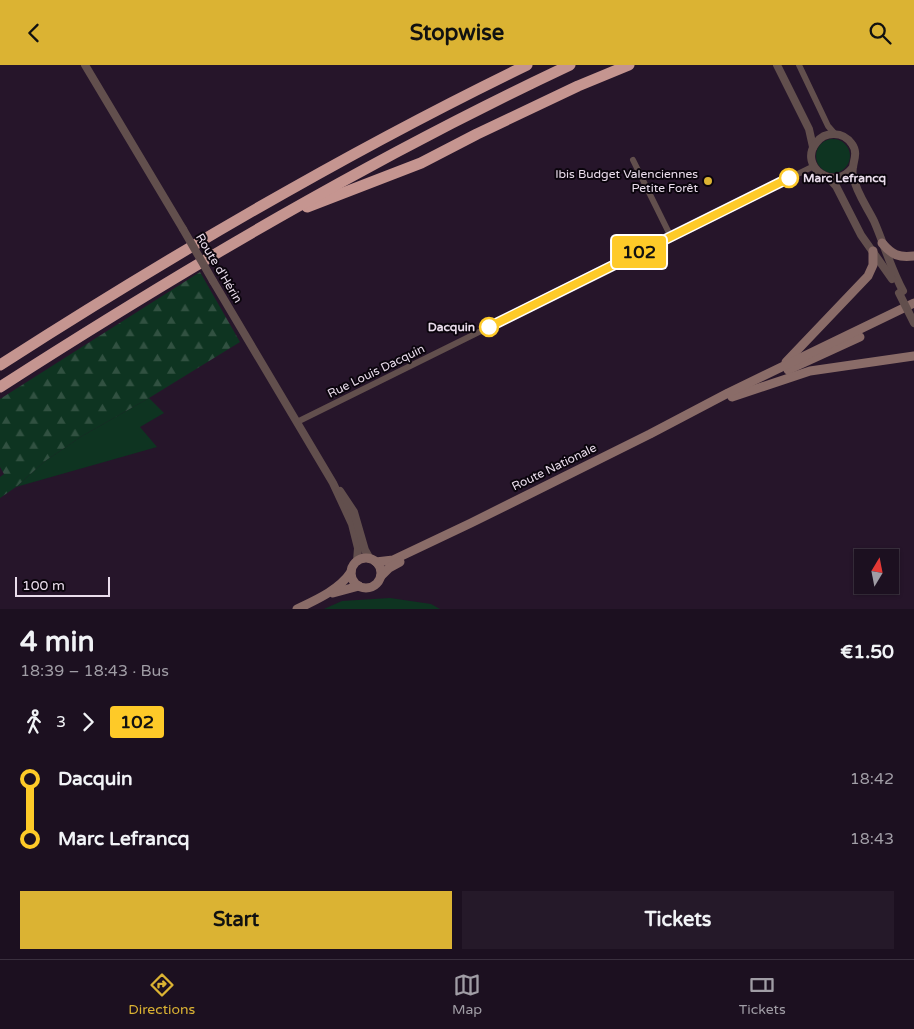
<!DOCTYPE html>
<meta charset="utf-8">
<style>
:root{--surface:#1c1020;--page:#251929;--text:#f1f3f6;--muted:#a09da5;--line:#3a303e;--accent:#dbb333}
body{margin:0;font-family:"Varela Round",sans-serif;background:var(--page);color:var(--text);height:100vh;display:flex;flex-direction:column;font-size:19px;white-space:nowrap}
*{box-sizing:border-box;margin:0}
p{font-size:16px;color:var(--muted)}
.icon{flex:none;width:28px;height:28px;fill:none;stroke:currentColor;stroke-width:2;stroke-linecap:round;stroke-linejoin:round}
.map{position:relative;height:544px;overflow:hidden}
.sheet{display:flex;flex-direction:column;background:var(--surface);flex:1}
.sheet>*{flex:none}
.badge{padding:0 10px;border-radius:4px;font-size:18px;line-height:32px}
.needle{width:32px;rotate:10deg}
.fabs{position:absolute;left:854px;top:484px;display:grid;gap:10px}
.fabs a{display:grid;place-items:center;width:45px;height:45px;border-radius:0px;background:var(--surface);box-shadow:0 1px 4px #0004,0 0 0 1px var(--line);font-size:25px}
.scale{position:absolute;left:15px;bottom:12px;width:95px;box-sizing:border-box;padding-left:5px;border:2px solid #eaddec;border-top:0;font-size:14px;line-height:18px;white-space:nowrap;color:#eaddec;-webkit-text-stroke:4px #0b050d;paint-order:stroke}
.map>.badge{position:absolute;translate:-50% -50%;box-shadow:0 0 0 2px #fff}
.legs{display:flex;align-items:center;gap:8px;height:55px;padding:0 20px;font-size:16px}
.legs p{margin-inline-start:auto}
.overview{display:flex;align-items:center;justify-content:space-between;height:85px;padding:0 20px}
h1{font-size:28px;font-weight:800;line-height:38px}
.primary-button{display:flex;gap:10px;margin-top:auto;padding:10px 20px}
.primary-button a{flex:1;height:58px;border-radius:0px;background:var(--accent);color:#111;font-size:20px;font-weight:800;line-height:58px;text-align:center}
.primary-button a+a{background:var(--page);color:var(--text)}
ul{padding:0 20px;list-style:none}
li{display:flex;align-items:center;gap:18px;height:60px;font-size:19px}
li i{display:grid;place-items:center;width:8px;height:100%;margin:0 6px;background:currentColor}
li i::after{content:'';width:12px;height:12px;margin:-6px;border:4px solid;border-radius:50%;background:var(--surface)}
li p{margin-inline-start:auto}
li:first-child i{background:linear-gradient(#0000 50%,currentColor 0)}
li:last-child i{background:linear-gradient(currentColor 50%,#0000 0)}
header{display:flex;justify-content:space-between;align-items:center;height:65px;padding:0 20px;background:var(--accent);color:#111;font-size:22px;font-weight:800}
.dock{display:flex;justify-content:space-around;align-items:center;height:70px;border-top:1px solid var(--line);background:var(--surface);font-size:14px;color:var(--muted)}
.dock a{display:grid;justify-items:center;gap:2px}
.dock .current{color:var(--accent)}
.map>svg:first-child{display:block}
.grass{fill:#0e3421}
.forest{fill:url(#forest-firs)}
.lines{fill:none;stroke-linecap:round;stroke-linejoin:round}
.minor{stroke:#624f4d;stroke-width:6}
.tertiary{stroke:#624f4d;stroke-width:8}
.secondary{stroke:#8a6c68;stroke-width:9}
.motorway{stroke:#c59590;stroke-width:11}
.tertiary-bridge{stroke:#624f4d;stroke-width:8}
.line-1-casing{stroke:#fff;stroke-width:11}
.line-1{stroke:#feca28;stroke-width:8}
.stop-1-dot{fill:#fff;stroke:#feca28;stroke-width:2.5}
.poi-dot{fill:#dbb333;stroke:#0b050d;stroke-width:2}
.labels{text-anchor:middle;stroke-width:4;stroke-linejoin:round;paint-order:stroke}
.poi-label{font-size:12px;fill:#eaddec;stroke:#0b050d;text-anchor:end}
.stop-label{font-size:12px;font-weight:bold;fill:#eaddec;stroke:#0b050d;text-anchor:start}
.street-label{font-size:12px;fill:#eaddec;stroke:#0b050d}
</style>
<header><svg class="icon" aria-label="back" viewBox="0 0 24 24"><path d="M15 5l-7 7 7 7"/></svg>Stopwise<svg class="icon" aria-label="search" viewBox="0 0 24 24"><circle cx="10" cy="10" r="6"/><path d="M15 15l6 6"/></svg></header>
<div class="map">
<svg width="914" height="544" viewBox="0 0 914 544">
<defs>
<pattern id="forest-firs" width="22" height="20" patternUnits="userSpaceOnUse" patternTransform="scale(1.25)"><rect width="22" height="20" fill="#0e3421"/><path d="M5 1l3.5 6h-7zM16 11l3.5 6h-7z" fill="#315141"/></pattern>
</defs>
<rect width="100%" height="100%" fill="#26152a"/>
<!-- grass -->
<g class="grass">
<circle cx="833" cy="91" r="17"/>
<path d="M 149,333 L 164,348 L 140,362 L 157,382 L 16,422 L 45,396 L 82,371 Z"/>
<path d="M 390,533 L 431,539 L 440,544 L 324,544 L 342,536 Z"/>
</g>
<!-- forest -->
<path class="forest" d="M 200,207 L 240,277 L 149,333 L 82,371 L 45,396 L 16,422 L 0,433 L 0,412 L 4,409 L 0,402 L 0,334 Z"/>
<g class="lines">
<!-- minor -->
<g class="minor">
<path d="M 799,0 L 828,61 L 835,69"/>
<path d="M 633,95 L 671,172"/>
<path d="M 297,357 L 814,101"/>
</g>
<!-- tertiary -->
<g class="tertiary">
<path d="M 85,0 L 183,164"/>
<path d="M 777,0 L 809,64 L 813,82"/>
<path d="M 853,102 C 834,128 798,101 816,78 C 825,66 843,66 852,79 C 860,90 850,100 853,111 C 856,127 867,142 874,156 C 884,179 891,204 903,226"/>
<path d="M 828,112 L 836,121 L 861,170 L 892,214"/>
<path d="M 213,216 L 333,418 L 352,459 L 358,483 L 357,496"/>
<path d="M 340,426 L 354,447 L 365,485 L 370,494"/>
</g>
<!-- secondary -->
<g class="secondary">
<path d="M 882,178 C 892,190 899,193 914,191"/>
<path d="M 786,297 L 868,211 L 873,200 L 873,186"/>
<path d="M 788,305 L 860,272"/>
<path d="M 732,332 L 810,306 L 914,291"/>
<circle cx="366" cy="508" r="15"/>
<path d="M 376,497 L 393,495 L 471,458 L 650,369 L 728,328 L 914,238"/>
<path d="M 381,511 L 389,503 L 400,497"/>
<path d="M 333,528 L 359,521"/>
<path d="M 297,544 C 316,535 339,525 351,507"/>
</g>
<!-- motorway -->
<g class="motorway">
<path d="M 307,142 L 421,98 L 477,69 L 578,21 L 629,0"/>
<path d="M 0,300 C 170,191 345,88 527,0"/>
<path d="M 0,322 C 184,204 372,93 570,0"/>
</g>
<!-- tertiary-bridge -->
<g class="tertiary-bridge">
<path d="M 183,164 L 213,216"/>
<path d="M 899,228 L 914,258"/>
</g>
</g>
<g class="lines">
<!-- line-1 casing -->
<g class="line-1-casing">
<path id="line-1" d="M 489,262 L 789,113"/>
</g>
<!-- line-1 -->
<use href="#line-1" class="line-1"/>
</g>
<!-- markers -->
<g class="stop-1-dot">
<circle cx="789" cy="113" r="9"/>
<circle cx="489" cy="262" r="9"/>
</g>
<circle class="poi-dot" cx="708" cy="116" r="5"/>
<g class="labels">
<!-- poi labels -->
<g class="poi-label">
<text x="698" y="113">Ibis Budget Valenciennes<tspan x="698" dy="14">Petite Forêt</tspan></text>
</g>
<!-- stop labels -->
<g class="stop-label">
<text x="803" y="117">Marc Lefrancq</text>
<text x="475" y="266" text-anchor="end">Dacquin</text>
</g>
<!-- street labels -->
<g class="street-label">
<text transform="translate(219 203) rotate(59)" y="4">Route d'Hérin</text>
<text transform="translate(376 306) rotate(-26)" y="4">Rue Louis Dacquin</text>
<text transform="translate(554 402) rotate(-26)" y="4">Route Nationale</text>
</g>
</g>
</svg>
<div class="fabs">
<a><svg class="needle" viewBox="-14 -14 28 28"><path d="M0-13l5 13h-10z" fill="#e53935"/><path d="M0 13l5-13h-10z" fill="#a09da5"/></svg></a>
</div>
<div class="scale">100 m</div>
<b class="badge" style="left:639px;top:187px;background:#feca28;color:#111">102</b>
</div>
<section class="sheet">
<div class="overview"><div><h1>4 min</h1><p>18:39 – 18:43 · Bus</p></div><b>€1.50</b></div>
<div class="legs"><svg class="icon" aria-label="walk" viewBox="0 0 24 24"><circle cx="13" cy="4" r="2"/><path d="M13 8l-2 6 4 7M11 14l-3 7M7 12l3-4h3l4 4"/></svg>3<svg class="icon" aria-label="forward" viewBox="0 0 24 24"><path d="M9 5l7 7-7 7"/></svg><b class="badge" style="background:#feca28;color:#111">102</b></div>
<ul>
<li><i style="color:#feca28"></i><b>Dacquin</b><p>18:42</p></li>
<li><i style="color:#feca28"></i><b>Marc Lefrancq</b><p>18:43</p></li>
</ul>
<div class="primary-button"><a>Start</a><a>Tickets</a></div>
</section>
<nav class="dock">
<a class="current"><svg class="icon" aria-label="directions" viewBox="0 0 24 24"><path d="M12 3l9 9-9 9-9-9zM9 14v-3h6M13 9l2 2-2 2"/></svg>Directions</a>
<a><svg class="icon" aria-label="map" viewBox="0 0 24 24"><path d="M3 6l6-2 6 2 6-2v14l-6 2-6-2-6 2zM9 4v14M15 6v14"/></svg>Map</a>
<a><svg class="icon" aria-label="tickets" viewBox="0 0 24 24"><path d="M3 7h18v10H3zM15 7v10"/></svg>Tickets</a>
</nav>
